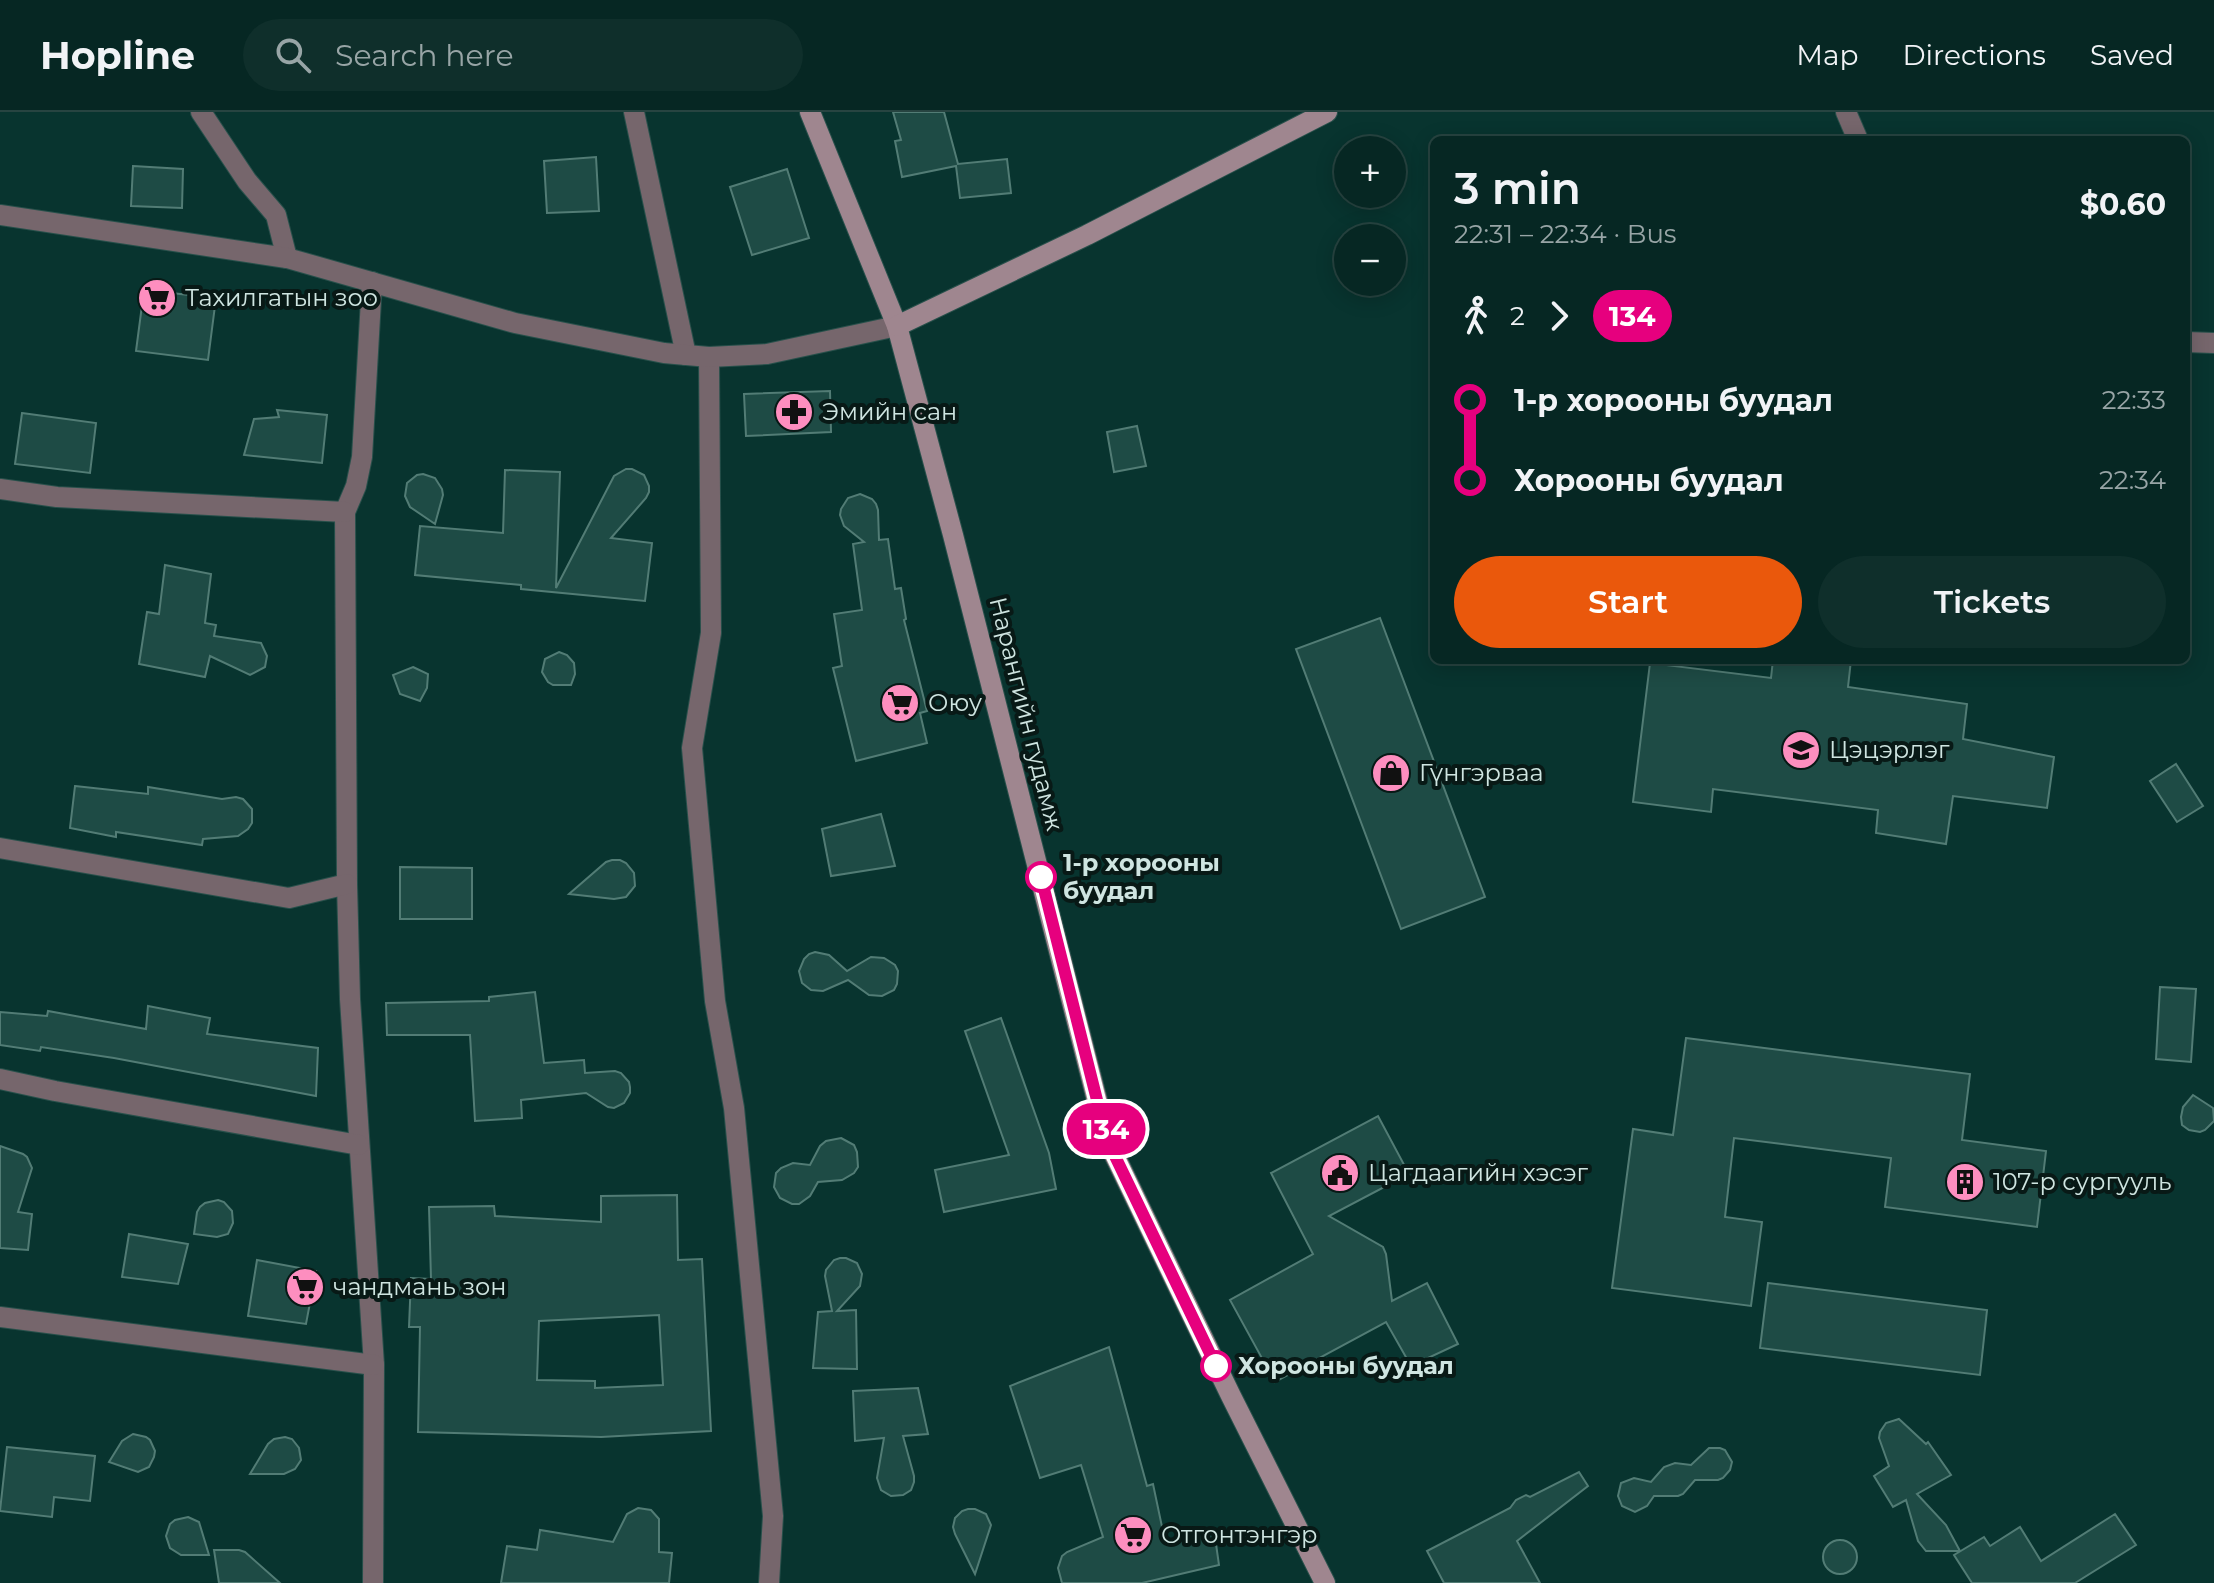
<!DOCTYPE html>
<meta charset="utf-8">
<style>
:root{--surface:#062723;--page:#0f2f2b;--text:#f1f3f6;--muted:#98a5a6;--line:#274441;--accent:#ea580c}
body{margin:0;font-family:Montserrat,sans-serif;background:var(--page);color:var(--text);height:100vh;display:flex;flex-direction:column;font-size:30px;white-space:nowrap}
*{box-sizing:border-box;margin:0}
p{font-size:26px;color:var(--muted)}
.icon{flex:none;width:44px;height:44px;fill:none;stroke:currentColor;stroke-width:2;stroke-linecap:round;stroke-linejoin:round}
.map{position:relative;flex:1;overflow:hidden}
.drawer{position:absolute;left:1430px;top:24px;width:760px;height:528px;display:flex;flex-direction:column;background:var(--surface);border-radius:12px;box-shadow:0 4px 20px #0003,0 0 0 2px var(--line)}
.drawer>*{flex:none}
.badge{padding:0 16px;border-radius:26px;font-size:28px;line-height:52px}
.tools{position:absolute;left:1334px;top:24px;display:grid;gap:16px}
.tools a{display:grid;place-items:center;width:72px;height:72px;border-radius:50%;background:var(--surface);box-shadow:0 4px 20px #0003,0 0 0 2px var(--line);font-size:40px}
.map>.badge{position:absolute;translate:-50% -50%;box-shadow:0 0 0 4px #fff}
.legs{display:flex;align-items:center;gap:12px;height:88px;padding:0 24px;font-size:26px}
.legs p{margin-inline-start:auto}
.summary{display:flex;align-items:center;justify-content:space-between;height:136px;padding:0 24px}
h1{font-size:44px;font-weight:600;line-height:60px}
.primary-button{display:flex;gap:16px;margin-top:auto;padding:16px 24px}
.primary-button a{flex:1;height:92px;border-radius:48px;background:var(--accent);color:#fff;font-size:32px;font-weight:600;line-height:92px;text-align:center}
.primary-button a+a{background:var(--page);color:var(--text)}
ul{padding:0 24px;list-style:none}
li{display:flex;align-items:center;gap:28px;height:80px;font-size:30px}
li i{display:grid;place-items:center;width:12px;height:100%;margin:0 10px;background:currentColor}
li i::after{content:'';width:20px;height:20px;margin:-10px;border:6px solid;border-radius:50%;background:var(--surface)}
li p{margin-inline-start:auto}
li:first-child i{background:linear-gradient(#0000 50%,currentColor 0)}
li:last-child i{background:linear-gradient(currentColor 50%,#0000 0)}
header{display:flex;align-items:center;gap:48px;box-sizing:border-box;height:112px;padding:0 40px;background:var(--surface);border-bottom:2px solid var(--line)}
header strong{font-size:38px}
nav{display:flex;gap:44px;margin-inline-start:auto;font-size:28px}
.search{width:560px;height:72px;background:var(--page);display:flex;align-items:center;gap:20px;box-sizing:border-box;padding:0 28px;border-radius:44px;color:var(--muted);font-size:30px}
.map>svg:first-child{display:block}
.building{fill:#1e4b45;stroke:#527c75;stroke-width:2;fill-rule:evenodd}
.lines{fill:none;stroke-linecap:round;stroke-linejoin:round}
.minor-casing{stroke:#28504b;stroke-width:22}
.tertiary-casing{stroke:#28504b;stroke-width:22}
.secondary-casing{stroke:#28504b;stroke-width:22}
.minor{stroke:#76666c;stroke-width:20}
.tertiary{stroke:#76666c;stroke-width:20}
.secondary{stroke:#9f868f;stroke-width:20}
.line-1-casing{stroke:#fff;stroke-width:18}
.line-1{stroke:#e6007e;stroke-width:12}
.stop-1-dot{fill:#fff;stroke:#e6007e;stroke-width:4}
.labels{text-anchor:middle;stroke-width:8;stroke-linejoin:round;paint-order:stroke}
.poi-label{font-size:24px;fill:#cfe5e1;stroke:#081916;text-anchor:start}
.street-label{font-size:24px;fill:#cfe5e1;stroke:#081916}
.stop-label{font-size:24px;font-weight:bold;fill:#cfe5e1;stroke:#081916;text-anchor:start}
</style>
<header>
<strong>Hopline</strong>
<div class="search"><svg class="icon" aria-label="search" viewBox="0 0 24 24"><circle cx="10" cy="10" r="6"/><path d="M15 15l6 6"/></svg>Search here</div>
<nav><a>Map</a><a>Directions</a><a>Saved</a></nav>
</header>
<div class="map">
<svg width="2214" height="1471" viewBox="0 0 2214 1471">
<rect width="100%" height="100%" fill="#08342f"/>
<!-- building -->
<g class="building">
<path d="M 893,0 L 944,0 L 958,52 L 1007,47 L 1011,81 L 960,86 L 956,54 L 902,65 L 895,29 L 901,28 Z"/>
<path d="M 596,45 L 599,99 L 547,101 L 544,49 Z"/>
<path d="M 133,54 L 183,57 L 182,96 L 131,94 Z"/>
<path d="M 787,57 L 809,126 L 752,143 L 730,75 Z"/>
<path d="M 144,178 L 216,186 L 208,248 L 136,239 Z"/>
<path d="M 830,279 L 831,320 L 746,324 L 744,282 Z"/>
<path d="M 277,298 L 327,303 L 322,351 L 244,343 L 254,307 L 279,305 Z"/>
<path d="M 22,301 L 96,311 L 90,361 L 15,352 Z"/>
<path d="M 1137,314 L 1146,354 L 1114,360 L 1107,320 Z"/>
<path d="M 626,357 L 632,357 L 644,363 L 649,374 L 649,380 L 646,386 L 611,426 L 652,431 L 645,489 L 521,477 L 521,473 L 415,463 L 420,414 L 503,421 L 505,358 L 560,360 L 556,476 L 614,364 Z"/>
<path d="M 423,362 L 435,366 L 442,377 L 443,383 L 435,412 L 410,395 L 405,384 L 407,371 L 417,363 Z"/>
<path d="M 860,382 L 872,387 L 876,392 L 878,398 L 879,428 L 888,427 L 895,477 L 901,476 L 906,507 L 904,508 L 927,599 L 920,601 L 927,631 L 856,649 L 833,556 L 842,554 L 834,502 L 862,498 L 853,432 L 864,430 L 844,414 L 840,403 L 841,397 L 848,386 Z"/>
<path d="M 165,453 L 211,462 L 205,511 L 216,513 L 214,524 L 261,531 L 267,544 L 265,555 L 250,563 L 210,544 L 205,565 L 139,552 L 147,500 L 159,502 Z"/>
<path d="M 1380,506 L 1485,785 L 1401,817 L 1296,537 Z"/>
<path d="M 559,540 L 567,543 L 574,551 L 575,562 L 571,573 L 553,573 L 548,570 L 542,560 L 545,547 Z"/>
<path d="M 1773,548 L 1851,548 L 1848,575 L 1967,592 L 1963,627 L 2054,645 L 2047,696 L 1953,684 L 1946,732 L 1876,721 L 1878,698 L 1713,677 L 1711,700 L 1633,690 L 1650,551 L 1771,566 Z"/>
<path d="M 413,555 L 428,562 L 427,576 L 420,589 L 400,582 L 393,563 Z"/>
<path d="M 2176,652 L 2203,694 L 2177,710 L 2150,669 Z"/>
<path d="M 75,674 L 148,682 L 148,675 L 222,687 L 236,685 L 243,687 L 252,697 L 252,711 L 248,717 L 238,724 L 203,727 L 202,733 L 116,720 L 116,725 L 70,716 Z"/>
<path d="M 881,702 L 895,754 L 831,764 L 822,717 Z"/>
<path d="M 612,748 L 620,748 L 626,751 L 634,761 L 635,774 L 626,785 L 614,787 L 569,782 L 606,750 Z"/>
<path d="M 400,755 L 472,756 L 472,807 L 400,807 Z"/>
<path d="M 815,840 L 829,843 L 847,859 L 871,845 L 884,846 L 895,853 L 898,859 L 897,872 L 894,878 L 882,884 L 869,883 L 848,868 L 823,879 L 811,878 L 802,871 L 799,859 L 804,847 L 809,842 Z"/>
<path d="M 2160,875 L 2196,877 L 2191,950 L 2156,947 Z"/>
<path d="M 535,880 L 544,951 L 584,948 L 585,961 L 615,959 L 621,961 L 629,970 L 630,975 L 630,981 L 624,991 L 614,996 L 608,995 L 586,981 L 521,988 L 522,1006 L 475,1009 L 470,923 L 387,923 L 386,891 L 489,889 L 489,885 Z"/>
<path d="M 148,894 L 210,906 L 207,922 L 318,936 L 316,984 L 114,946 L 41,935 L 40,939 L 0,933 L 0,900 L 47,904 L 48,899 L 146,917 Z"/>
<path d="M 1001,906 L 1049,1041 L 1056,1077 L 944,1100 L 935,1058 L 1009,1043 L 965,919 Z"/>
<path d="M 1686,926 L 1970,962 L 1962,1028 L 2046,1039 L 2037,1115 L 1885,1095 L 1891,1046 L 1734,1026 L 1725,1105 L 1762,1110 L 1751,1194 L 1612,1176 L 1633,1017 L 1673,1023 Z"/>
<path d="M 2193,983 L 2213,996 L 2214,1009 L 2205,1018 L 2200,1020 L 2189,1018 L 2182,1013 L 2181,1005 L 2183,995 Z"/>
<path d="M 1378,1004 L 1409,1062 L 1329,1104 L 1383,1135 L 1386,1142 L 1392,1189 L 1427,1171 L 1458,1232 L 1411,1254 L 1386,1210 L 1275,1270 L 1230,1188 L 1313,1142 L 1271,1061 Z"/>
<path d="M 841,1026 L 854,1033 L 857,1040 L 858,1055 L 854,1061 L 842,1068 L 818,1070 L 810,1084 L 799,1092 L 792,1092 L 780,1086 L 774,1075 L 776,1061 L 781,1056 L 793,1051 L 810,1053 L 820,1034 L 826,1029 Z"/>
<path d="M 0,1034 L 23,1042 L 27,1045 L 32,1056 L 18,1100 L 32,1102 L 28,1138 L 0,1136 Z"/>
<path d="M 677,1083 L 678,1148 L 702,1147 L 711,1319 L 601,1325 L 418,1320 L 420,1215 L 409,1215 L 411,1166 L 431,1167 L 429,1095 L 494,1094 L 495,1104 L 601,1110 L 601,1084 ZM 659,1203 L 663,1273 L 595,1276 L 595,1269 L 537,1268 L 539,1209 Z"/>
<path d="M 218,1088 L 224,1090 L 232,1099 L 233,1111 L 228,1122 L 217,1125 L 194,1122 L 197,1100 L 200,1095 L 205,1091 Z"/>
<path d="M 129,1122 L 188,1132 L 178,1172 L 122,1165 Z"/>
<path d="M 840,1146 L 846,1146 L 857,1151 L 862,1162 L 860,1174 L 837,1199 L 856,1198 L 857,1257 L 813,1256 L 818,1200 L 832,1199 L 825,1164 L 826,1158 L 834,1148 Z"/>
<path d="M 257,1148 L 316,1159 L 306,1212 L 248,1204 Z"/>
<path d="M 1768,1171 L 1987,1198 L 1980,1263 L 1760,1236 Z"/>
<path d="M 1109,1235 L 1147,1374 L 1153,1372 L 1165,1429 L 1214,1418 L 1219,1453 L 1142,1471 L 1062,1471 L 1058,1456 L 1062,1444 L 1067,1440 L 1103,1425 L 1081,1353 L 1040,1366 L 1010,1274 Z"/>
<path d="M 918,1276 L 928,1322 L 903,1324 L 914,1364 L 914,1370 L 911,1378 L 903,1383 L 891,1384 L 881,1378 L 877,1366 L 884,1326 L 855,1329 L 853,1279 Z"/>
<path d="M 1899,1307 L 1926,1332 L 1928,1330 L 1951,1363 L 1917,1382 L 1946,1413 L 1960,1439 L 1926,1439 L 1918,1429 L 1906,1388 L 1893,1395 L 1874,1364 L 1889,1354 L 1879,1326 L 1880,1320 L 1886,1311 Z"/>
<path d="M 133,1322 L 146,1325 L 150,1328 L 155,1339 L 154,1345 L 149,1355 L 138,1360 L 109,1350 L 122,1329 Z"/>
<path d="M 285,1325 L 292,1327 L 299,1336 L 301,1348 L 295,1357 L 284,1362 L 250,1362 L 268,1332 L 274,1327 Z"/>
<path d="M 7,1335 L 95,1344 L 90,1389 L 54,1385 L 52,1405 L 0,1399 Z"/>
<path d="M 1709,1336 L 1720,1336 L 1725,1338 L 1732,1350 L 1730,1358 L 1723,1366 L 1718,1368 L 1695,1368 L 1683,1382 L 1678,1384 L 1654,1384 L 1647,1394 L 1635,1400 L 1622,1394 L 1618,1384 L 1621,1371 L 1634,1366 L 1651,1370 L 1664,1355 L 1675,1351 L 1691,1353 Z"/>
<path d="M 1579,1360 L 1588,1374 L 1517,1429 L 1540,1471 L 1444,1471 L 1427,1439 L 1510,1396 L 1516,1388 L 1526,1383 L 1530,1385 Z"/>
<path d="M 638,1396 L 651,1398 L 659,1407 L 659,1440 L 672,1441 L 669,1471 L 501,1471 L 507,1434 L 537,1438 L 540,1418 L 613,1430 L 627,1402 Z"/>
<path d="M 968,1397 L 975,1397 L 986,1402 L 991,1413 L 975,1462 L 955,1422 L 953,1415 L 955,1406 L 962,1399 Z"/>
<path d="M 2115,1402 L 2136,1433 L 2075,1471 L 1972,1471 L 1954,1443 L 1984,1425 L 1990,1434 L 2020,1415 L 2041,1449 Z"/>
<path d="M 188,1405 L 199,1410 L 209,1443 L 181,1443 L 170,1436 L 166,1424 L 170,1412 L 175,1408 Z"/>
<circle cx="1840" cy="1445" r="17"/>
<path d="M 214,1438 L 239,1438 L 245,1440 L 280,1471 L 219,1471 Z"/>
</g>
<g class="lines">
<!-- minor casing -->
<g class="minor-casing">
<g id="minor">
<path d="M 201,0 L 247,69 L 276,103 L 287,146"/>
<path d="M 634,0 L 686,243"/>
<path d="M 1846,0 L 1858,28"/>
<path d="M 372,170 L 362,345 L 356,374 L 345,400 L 347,772 L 350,887 L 374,1253 L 373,1471"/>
<path d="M 2186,230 L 2214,231"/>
<path d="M 709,245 L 711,521 L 692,636 L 715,889 L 734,996 L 773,1404 L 769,1471"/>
<path d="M 0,377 L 57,385 L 345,400"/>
<path d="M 0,736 L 289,786 L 347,772"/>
<path d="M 0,967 L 55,979 L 359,1033"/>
<path d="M 0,1205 L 374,1253"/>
</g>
</g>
<!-- tertiary casing -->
<g class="tertiary-casing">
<path id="tertiary" d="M 0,103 L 287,146 L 515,211 L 664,241 L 709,245 L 767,242 L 897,214"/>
</g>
<!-- secondary casing -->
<g class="secondary-casing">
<g id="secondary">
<path d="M 810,0 L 897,214 L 953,423 L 1099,996 L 1114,1042 L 1231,1284 L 1325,1471"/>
<path d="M 897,214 L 1087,123 L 1327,0"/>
</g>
</g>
<!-- minor -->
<use href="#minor" class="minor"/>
<!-- tertiary -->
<use href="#tertiary" class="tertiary"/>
<!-- secondary -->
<use href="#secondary" class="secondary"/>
</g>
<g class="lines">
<!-- line-1 casing -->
<g class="line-1-casing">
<path id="line-1" d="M 1041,765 L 1099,996 L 1114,1042 L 1216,1254"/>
</g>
<!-- line-1 -->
<use href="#line-1" class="line-1"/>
</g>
<!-- icons -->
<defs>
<g id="supermarket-disc" transform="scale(2)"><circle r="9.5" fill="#fd8ebf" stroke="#081916"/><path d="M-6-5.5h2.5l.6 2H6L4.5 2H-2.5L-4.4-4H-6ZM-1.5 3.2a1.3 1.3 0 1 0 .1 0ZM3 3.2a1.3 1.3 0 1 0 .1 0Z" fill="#111"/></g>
<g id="pharmacy-disc" transform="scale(2)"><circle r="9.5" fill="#fd8ebf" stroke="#081916"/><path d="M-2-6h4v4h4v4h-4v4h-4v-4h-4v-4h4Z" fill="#111"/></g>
<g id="school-disc" transform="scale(2)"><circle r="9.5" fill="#fd8ebf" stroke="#081916"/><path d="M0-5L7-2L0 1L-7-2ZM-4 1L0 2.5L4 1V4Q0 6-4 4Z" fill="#111"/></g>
<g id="shop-disc" transform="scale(2)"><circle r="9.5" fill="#fd8ebf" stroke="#081916"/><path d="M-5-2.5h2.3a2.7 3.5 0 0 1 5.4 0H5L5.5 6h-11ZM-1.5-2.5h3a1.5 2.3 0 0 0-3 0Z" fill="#111"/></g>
<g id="civic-disc" transform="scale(2)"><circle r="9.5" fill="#fd8ebf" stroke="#081916"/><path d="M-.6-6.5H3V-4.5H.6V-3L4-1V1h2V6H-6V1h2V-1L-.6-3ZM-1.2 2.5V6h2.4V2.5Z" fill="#111"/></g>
<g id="building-disc" transform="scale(2)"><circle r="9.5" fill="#fd8ebf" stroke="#081916"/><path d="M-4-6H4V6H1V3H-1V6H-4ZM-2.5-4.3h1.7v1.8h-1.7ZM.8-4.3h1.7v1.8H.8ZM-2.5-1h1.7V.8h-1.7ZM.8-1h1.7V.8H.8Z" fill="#111"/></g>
</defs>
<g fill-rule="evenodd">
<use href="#supermarket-disc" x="157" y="186"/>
<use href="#pharmacy-disc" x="794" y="300"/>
<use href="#supermarket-disc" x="900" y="591"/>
<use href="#school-disc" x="1801" y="638"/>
<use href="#shop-disc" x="1391" y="661"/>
<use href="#civic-disc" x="1340" y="1061"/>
<use href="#building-disc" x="1965" y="1070"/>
<use href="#supermarket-disc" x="305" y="1175"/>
<use href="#supermarket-disc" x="1133" y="1423"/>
</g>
<!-- markers -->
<g class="stop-1-dot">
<circle cx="1041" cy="765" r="14"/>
<circle cx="1216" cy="1254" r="14"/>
</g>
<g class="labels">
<!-- poi labels -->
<g class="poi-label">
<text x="185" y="194">Тахилгатын зоо</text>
<text x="822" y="308">Эмийн сан</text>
<text x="928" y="599">Оюу</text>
<text x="1829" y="646">Цэцэрлэг</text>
<text x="1419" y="669">Гүнгэрваа</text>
<text x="1368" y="1069">Цагдаагийн хэсэг</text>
<text x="1993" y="1078">107-р сургууль</text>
<text x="333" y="1183">чандмань зон</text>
<text x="1161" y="1431">Отгонтэнгэр</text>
</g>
<!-- street labels -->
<g class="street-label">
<text transform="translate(1026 602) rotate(76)" y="8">Нарангийн гудамж</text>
</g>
<!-- stop labels -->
<g class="stop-label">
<text x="1063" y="759">1-р хорооны<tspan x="1063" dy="28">буудал</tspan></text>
<text x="1238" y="1262">Хорооны буудал</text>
</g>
</g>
</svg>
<div class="tools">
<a>+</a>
<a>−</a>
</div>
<b class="badge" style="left:1106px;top:1017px;background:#e6007e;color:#fff">134</b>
<section class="drawer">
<div class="summary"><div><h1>3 min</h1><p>22:31 – 22:34 · Bus</p></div><b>$0.60</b></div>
<div class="legs"><svg class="icon" aria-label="walk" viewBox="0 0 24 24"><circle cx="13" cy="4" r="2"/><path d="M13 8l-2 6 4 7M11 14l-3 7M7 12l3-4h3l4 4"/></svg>2<svg class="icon" aria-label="forward" viewBox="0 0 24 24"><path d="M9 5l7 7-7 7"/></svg><b class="badge" style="background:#e6007e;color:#fff">134</b></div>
<ul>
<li><i style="color:#e6007e"></i><b>1-р хорооны буудал</b><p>22:33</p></li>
<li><i style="color:#e6007e"></i><b>Хорооны буудал</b><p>22:34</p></li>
</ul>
<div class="primary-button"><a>Start</a><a>Tickets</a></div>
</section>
</div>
